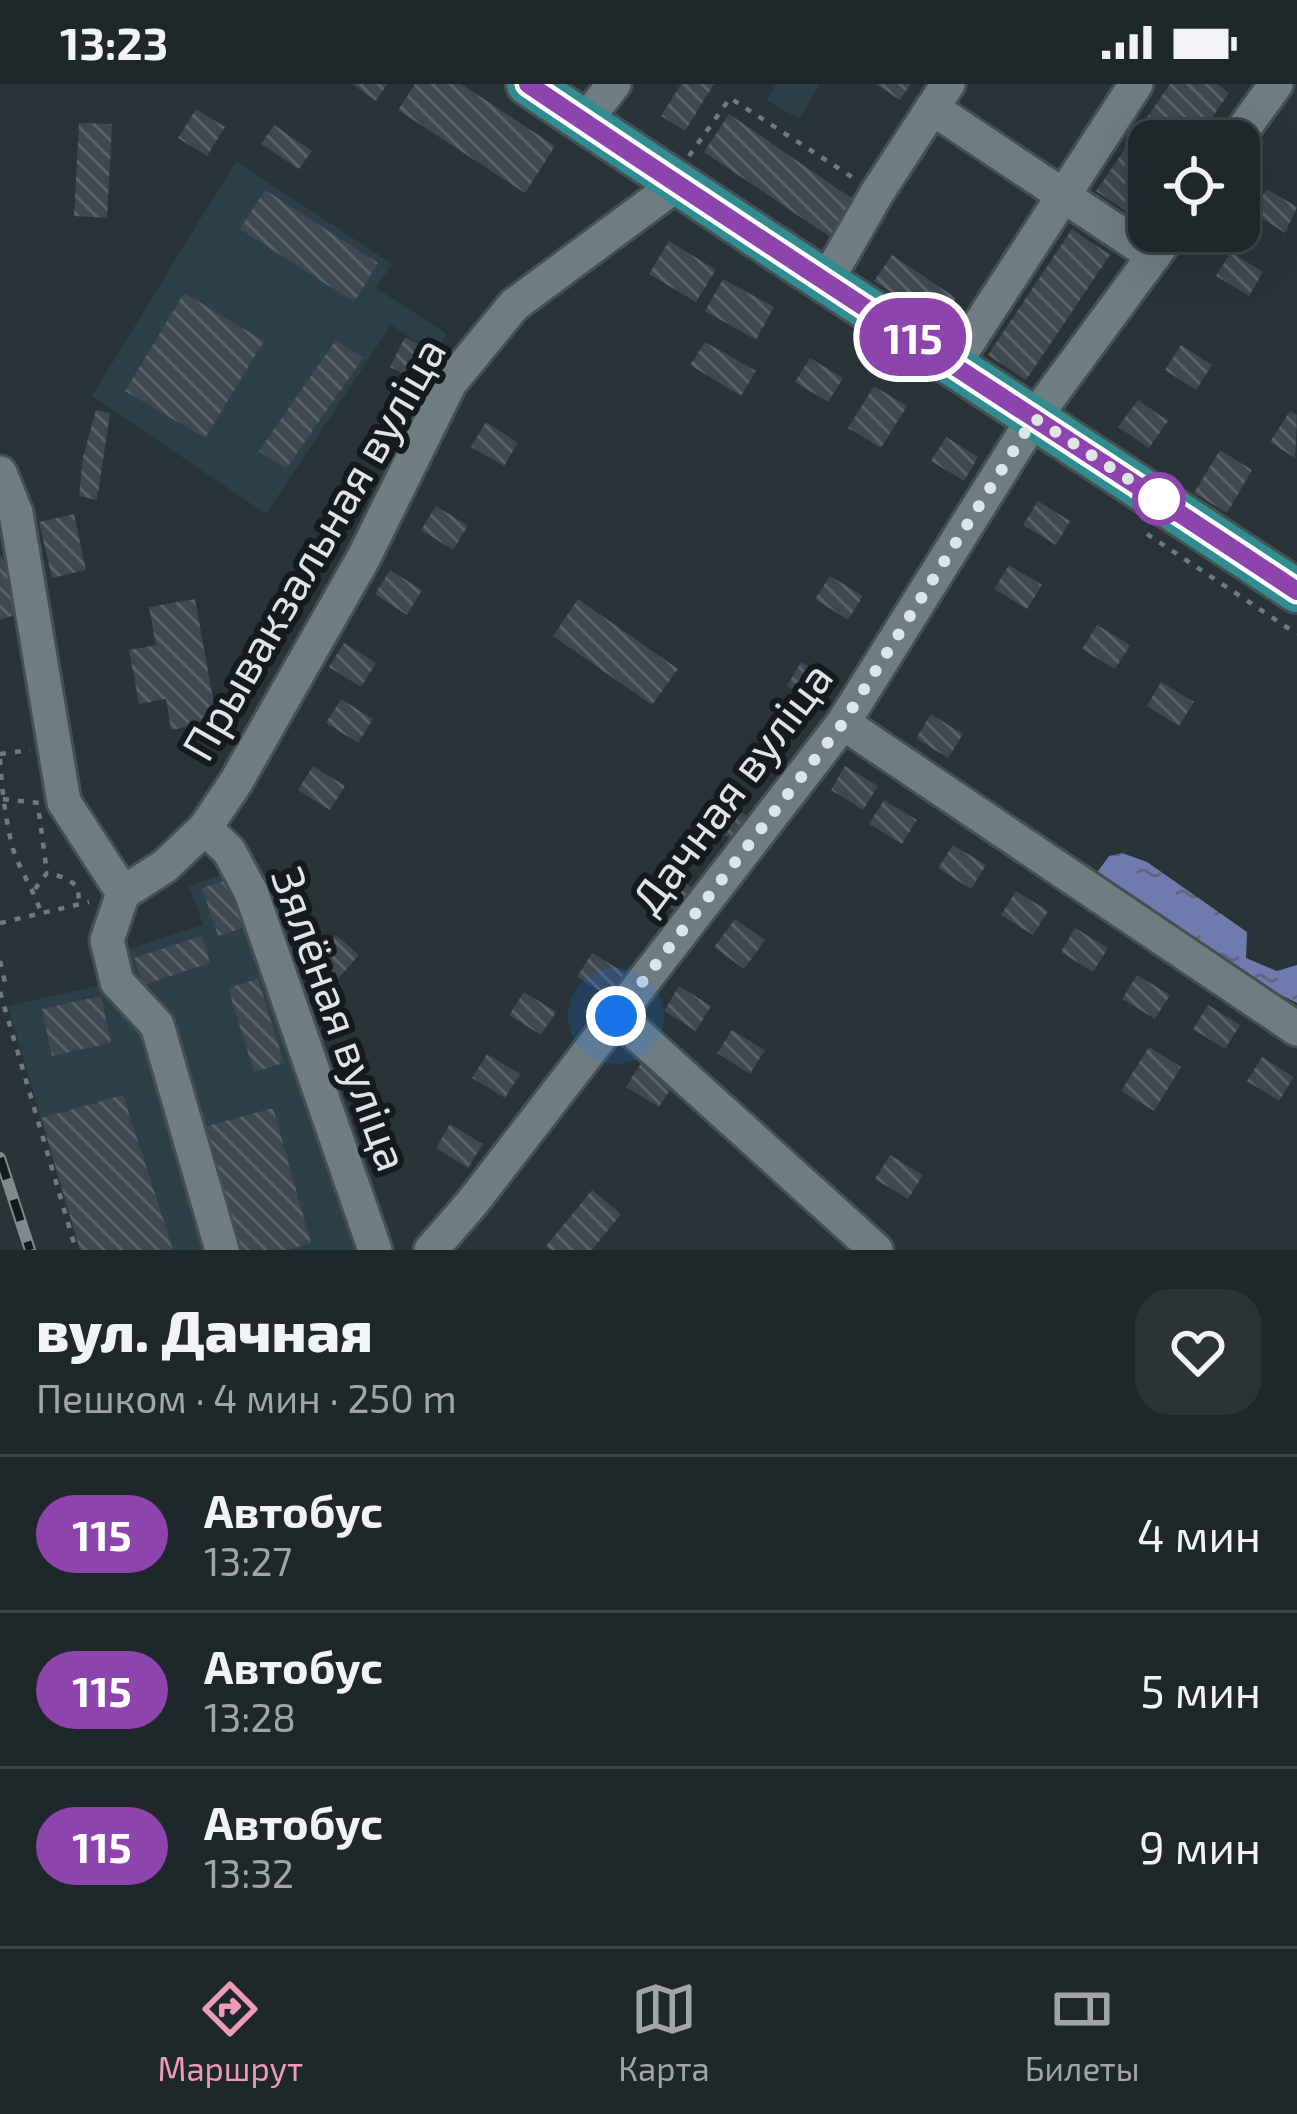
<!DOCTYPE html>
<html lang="ru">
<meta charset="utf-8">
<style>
:root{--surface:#1e272a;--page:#2b3336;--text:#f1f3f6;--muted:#a1a5a8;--line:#3c4447;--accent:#ef9ab7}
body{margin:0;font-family:"Exo 2",sans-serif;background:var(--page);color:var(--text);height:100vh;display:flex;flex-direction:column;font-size:45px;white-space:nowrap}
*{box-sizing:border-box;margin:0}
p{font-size:39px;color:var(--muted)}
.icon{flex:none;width:66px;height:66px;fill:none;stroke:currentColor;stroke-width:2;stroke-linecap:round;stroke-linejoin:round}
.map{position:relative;height:1166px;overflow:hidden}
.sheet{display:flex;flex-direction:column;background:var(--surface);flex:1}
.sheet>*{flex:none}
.badge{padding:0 24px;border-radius:39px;font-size:42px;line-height:78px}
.fabs{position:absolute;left:1128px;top:36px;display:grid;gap:24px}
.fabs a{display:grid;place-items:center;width:132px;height:132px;border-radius:24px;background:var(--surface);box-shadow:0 12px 48px #0002,0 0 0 3px var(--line);font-size:60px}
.you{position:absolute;width:60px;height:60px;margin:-30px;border:9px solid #fff;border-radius:50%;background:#1a73e8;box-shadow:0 0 0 18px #1a73e833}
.map>.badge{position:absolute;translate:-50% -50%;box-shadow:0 0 0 6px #fff}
.round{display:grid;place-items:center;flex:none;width:126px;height:126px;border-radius:36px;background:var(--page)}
.head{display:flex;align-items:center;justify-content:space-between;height:204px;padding:0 36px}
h1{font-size:57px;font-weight:800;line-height:90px}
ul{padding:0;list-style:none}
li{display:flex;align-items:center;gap:36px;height:156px;padding:0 36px;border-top:3px solid var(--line)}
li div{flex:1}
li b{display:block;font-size:45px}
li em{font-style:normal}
li .badge{min-width:132px;font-weight:700;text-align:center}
.status{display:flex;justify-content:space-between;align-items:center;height:84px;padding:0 60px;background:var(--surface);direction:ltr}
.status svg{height:33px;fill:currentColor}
.tab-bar{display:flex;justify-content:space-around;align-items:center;height:168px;border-top:3px solid var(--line);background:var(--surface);font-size:33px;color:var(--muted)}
.tab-bar a{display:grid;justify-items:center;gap:6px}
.tab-bar .active{color:var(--accent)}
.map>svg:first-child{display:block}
.built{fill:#2d4047}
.water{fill:url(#water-ripples)}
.building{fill:url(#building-back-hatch)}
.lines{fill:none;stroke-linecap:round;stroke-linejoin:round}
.minor-casing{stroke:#465053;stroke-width:39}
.major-casing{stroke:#465053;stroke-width:48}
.path{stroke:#707a7d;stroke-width:4.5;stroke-dasharray:6 9;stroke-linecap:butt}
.minor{stroke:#6f7d82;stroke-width:33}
.major{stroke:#318c8f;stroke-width:42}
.rail-casing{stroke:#808a8d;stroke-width:12}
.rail{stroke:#151a1c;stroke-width:8;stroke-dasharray:22;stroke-linecap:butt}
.line-casing{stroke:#fff;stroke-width:27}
.line{stroke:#8e44ad;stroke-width:18}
.walk{stroke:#dee5e8;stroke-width:12;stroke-dasharray:0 21.6}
.stop-dot{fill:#fff;stroke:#8e44ad;stroke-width:6}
.labels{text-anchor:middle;stroke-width:12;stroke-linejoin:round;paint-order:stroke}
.street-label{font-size:45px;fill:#dee5e8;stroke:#151a1c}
</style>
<div class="status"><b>13:23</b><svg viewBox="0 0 49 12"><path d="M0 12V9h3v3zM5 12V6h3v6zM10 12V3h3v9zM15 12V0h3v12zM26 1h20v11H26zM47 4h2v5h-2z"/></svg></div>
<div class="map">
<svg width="1297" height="1166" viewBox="0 0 1297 1166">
<defs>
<pattern id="water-ripples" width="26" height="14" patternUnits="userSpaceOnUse" patternTransform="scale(3)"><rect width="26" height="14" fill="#717aae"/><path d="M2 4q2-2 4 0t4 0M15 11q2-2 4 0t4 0" fill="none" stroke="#5f6584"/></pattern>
<pattern id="building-back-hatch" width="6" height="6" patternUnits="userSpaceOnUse" patternTransform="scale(3)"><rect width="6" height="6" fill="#3f4750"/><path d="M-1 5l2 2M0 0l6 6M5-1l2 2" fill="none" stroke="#5a6169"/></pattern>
</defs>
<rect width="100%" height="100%" fill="#283438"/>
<!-- built -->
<g class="built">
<path d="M 776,0 L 820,0 L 799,35 L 767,16 Z"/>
<path d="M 236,77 L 392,180 L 376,204 L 447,250 L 434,269 L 391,241 L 266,430 L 92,312 Z"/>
<path d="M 232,787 L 250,824 L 354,1166 L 80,1166 L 8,922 L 124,896 L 122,867 L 203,841 L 189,802 Z"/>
</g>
<!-- water -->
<path class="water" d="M 1122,769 L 1147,778 L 1247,848 L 1246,874 L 1277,887 L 1297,881 L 1297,919 L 1285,913 L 1257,910 L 1096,790 L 1109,772 Z"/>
<!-- building -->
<g class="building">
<path d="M 352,0 L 387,0 L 376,17 Z"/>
<path d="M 415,0 L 461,0 L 555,62 L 525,109 L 398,26 Z"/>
<path d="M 681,0 L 714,0 L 685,47 L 661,32 Z"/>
<path d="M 876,0 L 911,0 L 900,16 Z"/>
<path d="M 1170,0 L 1217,0 L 1229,9 L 1196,57 L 1149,57 L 1149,124 L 1140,137 L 1096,107 Z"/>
<path d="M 196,25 L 225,43 L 207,72 L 178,54 Z"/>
<path d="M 729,30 L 857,118 L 833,155 L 704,68 Z"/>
<path d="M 79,39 L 112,40 L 107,134 L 74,132 Z"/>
<path d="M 274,41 L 312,67 L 299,85 L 261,60 Z"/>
<path d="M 1267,105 L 1297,123 L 1285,149 L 1252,128 Z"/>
<path d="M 265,106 L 378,179 L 354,218 L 240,145 Z"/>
<path d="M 1072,145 L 1110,171 L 1026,296 L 988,271 Z"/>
<path d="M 669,157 L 716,186 L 696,218 L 649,190 Z"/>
<path d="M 1231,168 L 1263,188 L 1249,212 L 1216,192 Z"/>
<path d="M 892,171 L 956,214 L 939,240 L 874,197 Z"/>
<path d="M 723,195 L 774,223 L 756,256 L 705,227 Z"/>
<path d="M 184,209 L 264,257 L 205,354 L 125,307 Z"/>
<path d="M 405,253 L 450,275 L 434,306 L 390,283 Z"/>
<path d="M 336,256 L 363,274 L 286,385 L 259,367 Z"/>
<path d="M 705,258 L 756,287 L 741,312 L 690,281 Z"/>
<path d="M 1181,261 L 1212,281 L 1196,306 L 1165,286 Z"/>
<path d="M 810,274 L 843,294 L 828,318 L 795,298 Z"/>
<path d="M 874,302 L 907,322 L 881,364 L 848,344 Z"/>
<path d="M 1138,316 L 1168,337 L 1149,364 L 1118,343 Z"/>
<path d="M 96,326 L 110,329 L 97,416 L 79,412 L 83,373 Z"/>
<path d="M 1290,327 L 1297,331 L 1295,374 L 1270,358 Z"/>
<path d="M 486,338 L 518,359 L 504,382 L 471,363 Z"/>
<path d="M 946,353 L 978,373 L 964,397 L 931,377 Z"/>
<path d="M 1220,366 L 1252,386 L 1227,429 L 1194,409 Z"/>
<path d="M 1038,417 L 1070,437 L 1056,461 L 1023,441 Z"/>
<path d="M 436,422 L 468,442 L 453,466 L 421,446 Z"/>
<path d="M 74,430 L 86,486 L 52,494 L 39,438 Z"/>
<path d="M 0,471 L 20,498 L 23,528 L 0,536 Z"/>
<path d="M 1009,481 L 1042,501 L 1027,525 L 994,505 Z"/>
<path d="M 390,486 L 422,506 L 407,531 L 375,510 Z"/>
<path d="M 830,492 L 863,512 L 848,536 L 815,515 Z"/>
<path d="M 195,515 L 217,637 L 171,646 L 166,615 L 139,620 L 129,566 L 156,561 L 149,523 Z"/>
<path d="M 578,515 L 678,585 L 652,621 L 553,552 Z"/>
<path d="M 1097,541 L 1130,561 L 1115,585 L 1082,565 Z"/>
<path d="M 344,559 L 376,579 L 361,603 L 329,583 Z"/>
<path d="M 801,578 L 834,598 L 819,622 L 787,602 Z"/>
<path d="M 1161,598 L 1194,618 L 1179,642 L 1147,622 Z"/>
<path d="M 341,615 L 373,635 L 358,659 L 326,639 Z"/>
<path d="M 931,630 L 963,650 L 948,674 L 916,654 Z"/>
<path d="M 313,682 L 345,702 L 330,726 L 298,706 Z"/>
<path d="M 845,682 L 878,702 L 863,726 L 831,706 Z"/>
<path d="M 717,713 L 749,733 L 735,757 L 702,737 Z"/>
<path d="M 884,716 L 917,736 L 902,760 L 869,740 Z"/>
<path d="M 953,761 L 986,781 L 971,805 L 938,784 Z"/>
<path d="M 661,784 L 693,804 L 678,829 L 646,808 Z"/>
<path d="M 234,794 L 249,842 L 218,852 L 202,804 Z"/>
<path d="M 1016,807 L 1048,827 L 1033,851 L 1001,831 Z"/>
<path d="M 735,835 L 765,856 L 744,885 L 714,863 Z"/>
<path d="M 1075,844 L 1108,864 L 1093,888 L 1061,868 Z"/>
<path d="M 336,851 L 359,871 L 335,898 L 312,877 Z"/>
<path d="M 202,852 L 210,879 L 143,901 L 134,874 Z"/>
<path d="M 592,869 L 625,889 L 610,913 L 577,893 Z"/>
<path d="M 1137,891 L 1170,911 L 1155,935 L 1122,915 Z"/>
<path d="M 258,895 L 284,979 L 254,988 L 228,904 Z"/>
<path d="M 679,902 L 711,922 L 696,947 L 664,927 Z"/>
<path d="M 524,908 L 556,928 L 541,951 L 509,931 Z"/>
<path d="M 101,912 L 111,959 L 52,972 L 42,925 Z"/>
<path d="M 1208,921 L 1240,941 L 1225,965 L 1193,945 Z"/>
<path d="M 732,946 L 765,966 L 750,990 L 717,969 Z"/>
<path d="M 1149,963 L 1181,983 L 1154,1027 L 1121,1007 Z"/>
<path d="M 487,970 L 520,990 L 505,1014 L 472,994 Z"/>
<path d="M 1262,973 L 1294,993 L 1279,1017 L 1247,997 Z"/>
<path d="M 641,979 L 674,999 L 659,1023 L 626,1003 Z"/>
<path d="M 123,1011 L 173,1166 L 80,1166 L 41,1034 Z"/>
<path d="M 273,1024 L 311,1159 L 287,1166 L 241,1166 L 207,1042 Z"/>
<path d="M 450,1040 L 483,1060 L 468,1084 L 436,1064 Z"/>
<path d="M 890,1071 L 923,1091 L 908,1115 L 875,1095 Z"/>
<path d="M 592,1106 L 621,1130 L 592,1166 L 550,1166 L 546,1162 Z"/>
</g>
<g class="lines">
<!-- minor casing -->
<g class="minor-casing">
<g id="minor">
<path d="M 932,24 L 1154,172"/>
<path d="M 584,38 L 614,0"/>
<path d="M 1235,57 L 1276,0"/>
<path d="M 827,196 L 877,109 L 948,0"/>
<path d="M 954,280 L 1136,0"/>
<path d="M 0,389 L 16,429 L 64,718 L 123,809 L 165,782 L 205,744 L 236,698 L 363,475 L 450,299 L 514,221 L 676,101"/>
<path d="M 843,639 L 1297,945"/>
<path d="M 205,744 L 229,767 L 251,808 L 375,1166"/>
<path d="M 123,809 L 107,856 L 117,898 L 157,941 L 222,1166"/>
<path d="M 616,931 L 876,1166"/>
<path d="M 431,1166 L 472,1119 L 843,639 L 1034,334 L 1172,147"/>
</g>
</g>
<!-- major casing -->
<g class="major-casing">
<path id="major" d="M 528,0 C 783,171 1041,338 1297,507"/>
</g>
<!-- path -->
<g class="path">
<path d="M 689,72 L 730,14 L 852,93"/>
<path d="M 1147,450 L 1297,550"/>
<path d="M 0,670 L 30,666"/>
<path d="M 0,675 C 2,705 5,735 13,765 C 20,787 34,806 41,829"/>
<path d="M 3,715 L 39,719"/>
<path d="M 39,729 L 47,789"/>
<path d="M 35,805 L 47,789 L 66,794 L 78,803 L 79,820"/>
<path d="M 0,839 L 89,818"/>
<path d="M 0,877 L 5,898 L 0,899"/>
<path d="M 0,908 L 76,1166"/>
</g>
<!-- minor -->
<use href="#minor" class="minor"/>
<!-- major -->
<use href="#major" class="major"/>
<!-- rail casing -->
<g class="rail-casing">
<path id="rail" d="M 0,1074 L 30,1166"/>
</g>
<!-- rail -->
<use href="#rail" class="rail"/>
</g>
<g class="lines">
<!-- line casing -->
<g class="line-casing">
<path id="line" d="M 528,0 C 782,172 1041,337 1297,507"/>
</g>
<!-- line -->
<use href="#line" class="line"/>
<!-- walk -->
<path class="walk" d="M 616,932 L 843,639 L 1034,334 L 1159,415"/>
</g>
<!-- markers -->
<circle class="stop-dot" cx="1159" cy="415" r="24"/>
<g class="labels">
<!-- street labels -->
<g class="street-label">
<text transform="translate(314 465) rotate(-60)" y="16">Прывакзальная вуліца</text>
<text transform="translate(732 704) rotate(-53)" y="16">Дачная вуліца</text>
<text transform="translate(340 935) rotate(70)" y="16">Зялёная вуліца</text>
</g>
</g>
</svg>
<div class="fabs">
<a><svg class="icon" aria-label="locate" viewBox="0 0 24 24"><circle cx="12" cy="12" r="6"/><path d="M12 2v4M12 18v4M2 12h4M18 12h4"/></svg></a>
</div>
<div class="you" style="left:616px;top:932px"></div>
<b class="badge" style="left:913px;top:253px;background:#8e44ad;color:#fff">115</b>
</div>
<section class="sheet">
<div class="head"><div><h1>вул. Дачная</h1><p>Пешком · 4 мин · 250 m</p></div><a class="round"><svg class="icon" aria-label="heart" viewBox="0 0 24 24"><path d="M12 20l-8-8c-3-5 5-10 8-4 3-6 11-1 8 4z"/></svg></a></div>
<ul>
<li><span class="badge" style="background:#8e44ad;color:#fff">115</span><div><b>Автобус</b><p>13:27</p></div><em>4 мин</em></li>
<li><span class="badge" style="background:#8e44ad;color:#fff">115</span><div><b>Автобус</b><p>13:28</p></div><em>5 мин</em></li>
<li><span class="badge" style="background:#8e44ad;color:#fff">115</span><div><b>Автобус</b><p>13:32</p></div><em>9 мин</em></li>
</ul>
</section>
<nav class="tab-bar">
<a class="active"><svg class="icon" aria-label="directions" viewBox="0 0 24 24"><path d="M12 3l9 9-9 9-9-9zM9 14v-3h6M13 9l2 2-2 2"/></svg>Маршрут</a>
<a><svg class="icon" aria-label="map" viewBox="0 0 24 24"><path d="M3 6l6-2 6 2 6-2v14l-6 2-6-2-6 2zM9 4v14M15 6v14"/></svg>Карта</a>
<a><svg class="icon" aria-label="tickets" viewBox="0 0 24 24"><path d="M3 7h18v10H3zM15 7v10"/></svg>Билеты</a>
</nav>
